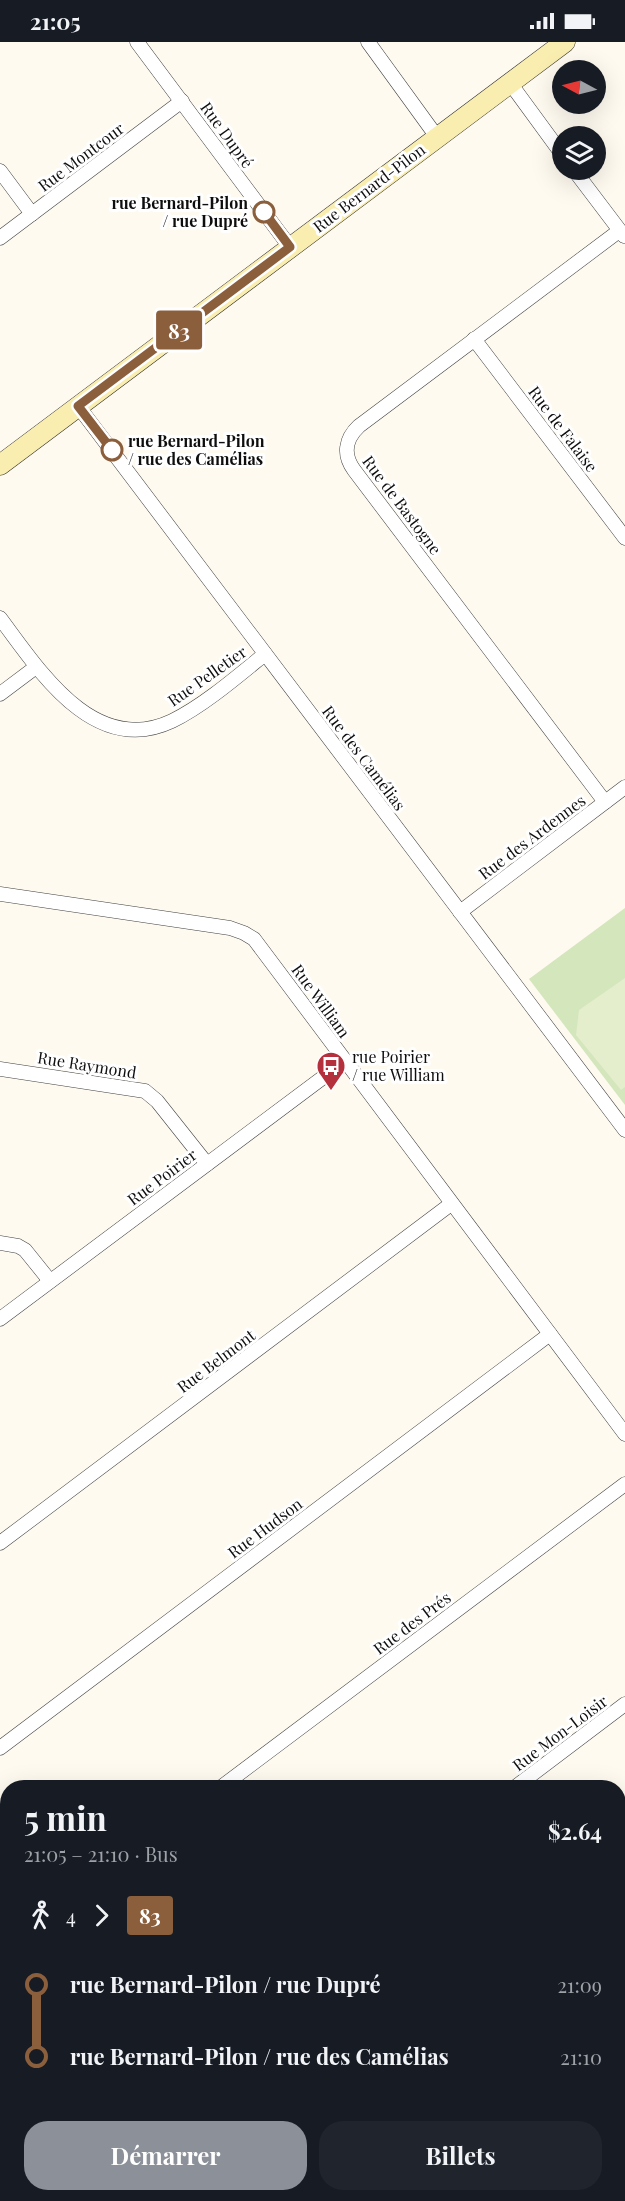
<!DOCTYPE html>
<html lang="fr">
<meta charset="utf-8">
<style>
:root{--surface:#171b24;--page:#20242c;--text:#f1f3f6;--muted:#9ea1a6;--accent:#8c9099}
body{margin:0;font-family:"Playfair Display",serif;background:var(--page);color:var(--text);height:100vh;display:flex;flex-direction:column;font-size:22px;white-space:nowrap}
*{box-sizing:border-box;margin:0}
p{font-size:20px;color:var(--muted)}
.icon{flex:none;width:33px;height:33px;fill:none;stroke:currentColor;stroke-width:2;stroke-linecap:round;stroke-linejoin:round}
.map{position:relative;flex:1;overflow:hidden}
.side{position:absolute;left:0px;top:1738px;width:626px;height:422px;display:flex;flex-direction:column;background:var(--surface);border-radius:24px 24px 0 0;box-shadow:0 6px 24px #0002}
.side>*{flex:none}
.badge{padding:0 12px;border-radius:4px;font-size:21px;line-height:39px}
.needle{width:39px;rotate:277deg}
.controls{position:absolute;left:552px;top:18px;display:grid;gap:12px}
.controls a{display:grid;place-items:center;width:54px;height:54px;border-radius:50%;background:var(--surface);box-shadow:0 6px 24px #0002;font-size:30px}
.map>.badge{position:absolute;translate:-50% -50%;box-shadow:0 0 0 3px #fff}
.legs{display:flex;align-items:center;gap:9px;height:66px;padding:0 24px;font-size:20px}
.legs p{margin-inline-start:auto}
.head{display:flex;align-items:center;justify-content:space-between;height:102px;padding:0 24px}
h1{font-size:33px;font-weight:700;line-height:45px}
.cta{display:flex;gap:12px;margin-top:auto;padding:12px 24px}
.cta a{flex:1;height:69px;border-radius:24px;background:var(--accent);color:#fff;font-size:24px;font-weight:700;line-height:69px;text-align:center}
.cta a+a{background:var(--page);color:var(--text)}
ul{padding:0 24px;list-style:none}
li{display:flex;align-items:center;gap:21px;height:72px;font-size:22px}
li i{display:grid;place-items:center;width:9px;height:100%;margin:0 8px;background:currentColor}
li i::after{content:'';width:15px;height:15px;margin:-8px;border:4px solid;border-radius:50%;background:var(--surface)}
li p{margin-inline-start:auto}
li:first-child i{background:linear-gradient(#0000 50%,currentColor 0)}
li:last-child i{background:linear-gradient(currentColor 50%,#0000 0)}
.status{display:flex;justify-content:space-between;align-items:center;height:42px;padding:0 30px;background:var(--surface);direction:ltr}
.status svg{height:16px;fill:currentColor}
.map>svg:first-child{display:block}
.green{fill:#d4e6bb}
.pitch{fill:#e4eecc}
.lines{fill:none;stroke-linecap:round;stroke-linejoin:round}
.street-casing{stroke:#414141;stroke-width:15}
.secondary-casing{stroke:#303030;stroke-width:21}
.street{stroke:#fff;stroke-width:14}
.secondary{stroke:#f9edaf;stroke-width:20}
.line-1-casing{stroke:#fff;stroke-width:14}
.line-1{stroke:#8b5e3c;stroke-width:9}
.stop-1-dot{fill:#fff;stroke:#8b5e3c;stroke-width:3}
.labels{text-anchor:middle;stroke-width:6;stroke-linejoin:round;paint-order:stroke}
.street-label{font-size:16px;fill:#0e0e0e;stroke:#fff}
.stop-label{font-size:16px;font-weight:bold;fill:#0e0e0e;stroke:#fff;text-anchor:end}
.poi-label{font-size:16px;fill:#0e0e0e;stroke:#fff;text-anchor:start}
</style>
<div class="status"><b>21:05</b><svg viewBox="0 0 49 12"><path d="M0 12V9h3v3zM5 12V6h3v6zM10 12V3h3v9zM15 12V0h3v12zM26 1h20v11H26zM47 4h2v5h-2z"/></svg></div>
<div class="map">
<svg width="625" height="2159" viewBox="0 0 625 2159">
<rect width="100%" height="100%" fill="#fefaf0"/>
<!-- green -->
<path class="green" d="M 625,866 L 625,1063 L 529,937 Z"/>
<!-- pitch -->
<path class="pitch" d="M 625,936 L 625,1045 L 621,1048 L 576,993 L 579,968 Z"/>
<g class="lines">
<!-- street casing -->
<g class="street-casing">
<g id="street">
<path d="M 137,0 L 290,205"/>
<path d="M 368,0 L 437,95"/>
<path d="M 510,41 L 562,112"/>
<path d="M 574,128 L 624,194"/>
<path d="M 0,129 L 32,172"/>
<path d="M 0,196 L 182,59"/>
<path d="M 474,297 L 625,496"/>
<path d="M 78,364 L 625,1088"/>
<path d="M 0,576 C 39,628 94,716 172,679 C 203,664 238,634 265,612"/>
<path d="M 0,652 L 36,625"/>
<path d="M 605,760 L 354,428 C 343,413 345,397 359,384 L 619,189"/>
<path d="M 0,852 L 230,886 L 244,891 L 254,897 L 625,1392"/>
<path d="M 460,870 L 625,745"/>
<path d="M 0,1027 L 145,1049 L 157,1059 L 207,1122"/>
<path d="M 0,1201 L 18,1204 L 25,1208 L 50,1239"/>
<path d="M 0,1277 L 345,1019"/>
<path d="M 0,1501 L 451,1162"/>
<path d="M 0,1706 L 550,1292"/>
<path d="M 220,1746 L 625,1442"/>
<path d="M 514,1746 L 625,1662"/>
<path d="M 0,1860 L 8,1868"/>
<path d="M 618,1940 L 625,1949"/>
<path d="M 618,2111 L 625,2106"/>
<path d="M 0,2132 L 8,2127"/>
<path d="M 265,2159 L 273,2152"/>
<path d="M 555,2159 L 563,2152"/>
</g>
</g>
<!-- secondary casing -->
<g class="secondary-casing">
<path id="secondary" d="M 0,423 L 565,0"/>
</g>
<!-- street -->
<use href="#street" class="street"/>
<!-- secondary -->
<use href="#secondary" class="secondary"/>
</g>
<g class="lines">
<!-- line-1 casing -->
<g class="line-1-casing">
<path id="line-1" d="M 112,408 L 78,364 L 290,205 L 264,170"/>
</g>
<!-- line-1 -->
<use href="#line-1" class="line-1"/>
</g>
<!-- icons -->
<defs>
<g id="bus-pin" transform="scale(1.5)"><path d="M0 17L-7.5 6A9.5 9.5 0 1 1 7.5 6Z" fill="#b4303c" stroke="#fff"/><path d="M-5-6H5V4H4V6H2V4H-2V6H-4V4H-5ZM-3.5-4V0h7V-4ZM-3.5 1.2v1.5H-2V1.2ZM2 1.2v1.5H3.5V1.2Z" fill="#fff"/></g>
</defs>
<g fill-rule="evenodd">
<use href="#bus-pin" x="331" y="1024"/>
</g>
<!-- markers -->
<g class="stop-1-dot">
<circle cx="264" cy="170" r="10"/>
<circle cx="112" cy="408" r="10"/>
</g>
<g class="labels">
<!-- street labels -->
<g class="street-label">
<text transform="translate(227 93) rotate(54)" y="6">Rue Dupré</text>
<text transform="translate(81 115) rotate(-37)" y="6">Rue Montcour</text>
<text transform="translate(369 146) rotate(-37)" y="6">Rue Bernard-Pilon</text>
<text transform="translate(563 387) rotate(53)" y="6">Rue de Falaise</text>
<text transform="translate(402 463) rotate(53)" y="6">Rue de Bastogne</text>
<text transform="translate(207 634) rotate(-35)" y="6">Rue Pelletier</text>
<text transform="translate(364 716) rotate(53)" y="6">Rue des Camélias</text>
<text transform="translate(532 795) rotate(-37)" y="6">Rue des Ardennes</text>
<text transform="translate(321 959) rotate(54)" y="6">Rue William</text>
<text transform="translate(87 1023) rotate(9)" y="6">Rue Raymond</text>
<text transform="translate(162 1135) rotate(-37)" y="6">Rue Poirier</text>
<text transform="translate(216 1319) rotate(-37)" y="6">Rue Belmont</text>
<text transform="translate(265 1486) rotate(-37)" y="6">Rue Hudson</text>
<text transform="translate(412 1581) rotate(-37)" y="6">Rue des Prés</text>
<text transform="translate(560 1691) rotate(-37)" y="6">Rue Mon-Loisir</text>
</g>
<!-- stop labels -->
<g class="stop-label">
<text x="248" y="167">rue Bernard-Pilon<tspan x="248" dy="18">/ rue Dupré</tspan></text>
<text x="128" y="405" text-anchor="start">rue Bernard-Pilon<tspan x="128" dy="18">/ rue des Camélias</tspan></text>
</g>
<!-- poi labels -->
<g class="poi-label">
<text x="352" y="1021">rue Poirier<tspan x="352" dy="18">/ rue William</tspan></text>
</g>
</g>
</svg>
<div class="controls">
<a><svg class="needle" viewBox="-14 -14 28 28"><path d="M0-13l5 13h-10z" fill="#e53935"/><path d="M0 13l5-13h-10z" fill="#9ea1a6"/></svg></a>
<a><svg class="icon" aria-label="layers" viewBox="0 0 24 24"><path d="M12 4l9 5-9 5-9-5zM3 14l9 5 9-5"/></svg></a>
</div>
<b class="badge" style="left:179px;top:288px;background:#8b5e3c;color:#fff">83</b>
<section class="side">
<div class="head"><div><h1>5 min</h1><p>21:05 – 21:10 · Bus</p></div><b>$2.64</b></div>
<div class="legs"><svg class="icon" aria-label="walk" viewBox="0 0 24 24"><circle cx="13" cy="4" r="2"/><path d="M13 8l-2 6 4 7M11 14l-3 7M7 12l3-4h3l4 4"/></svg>4<svg class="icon" aria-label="forward" viewBox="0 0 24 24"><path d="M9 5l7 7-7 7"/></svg><b class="badge" style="background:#8b5e3c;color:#fff">83</b></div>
<ul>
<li><i style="color:#8b5e3c"></i><b>rue Bernard-Pilon / rue Dupré</b><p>21:09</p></li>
<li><i style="color:#8b5e3c"></i><b>rue Bernard-Pilon / rue des Camélias</b><p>21:10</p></li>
</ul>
<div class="cta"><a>Démarrer</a><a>Billets</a></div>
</section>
</div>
